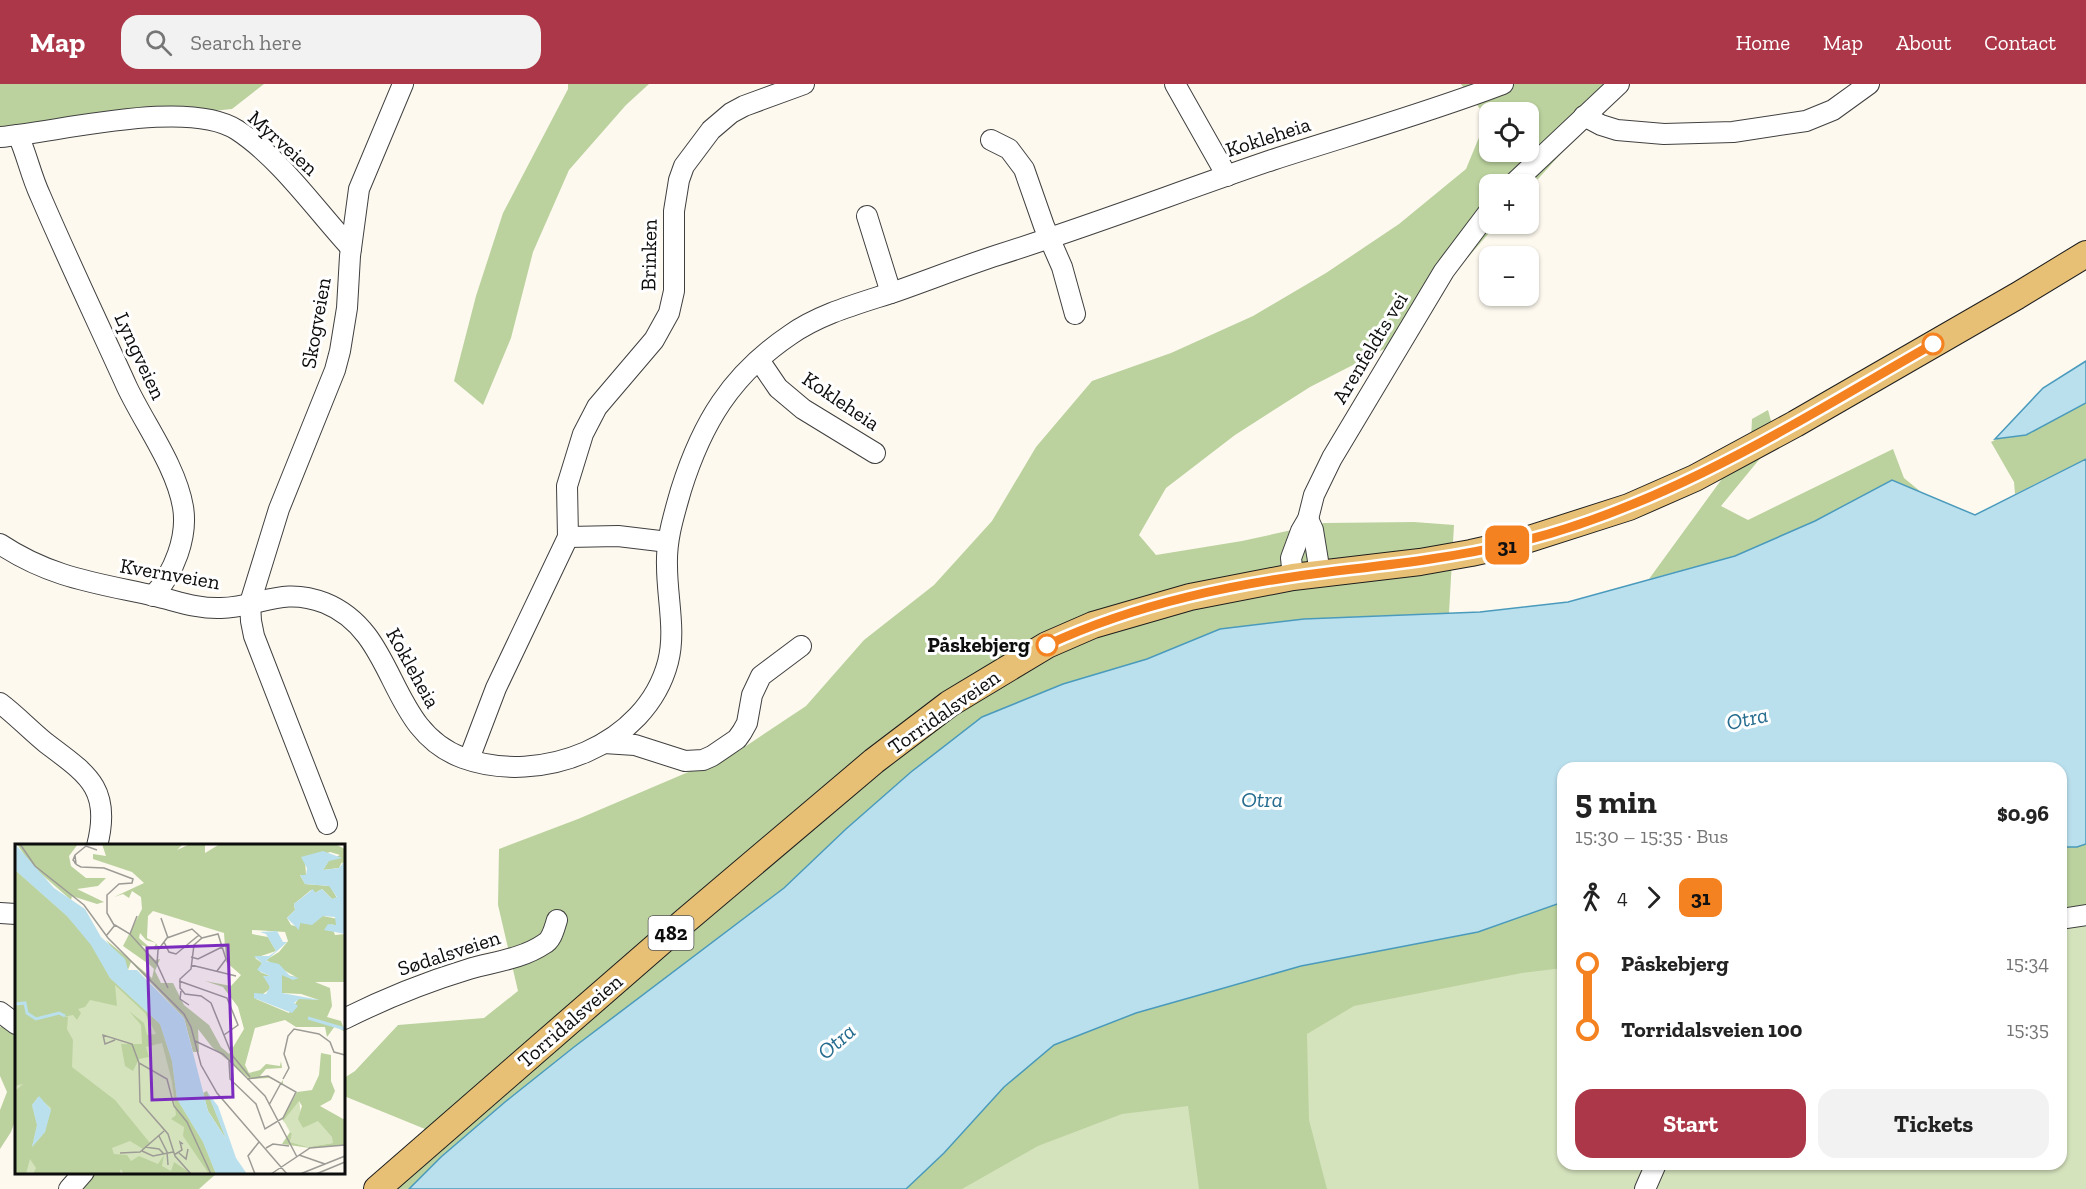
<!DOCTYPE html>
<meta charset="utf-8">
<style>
:root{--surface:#fff;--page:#f2f2f2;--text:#222;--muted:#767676;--accent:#ac3748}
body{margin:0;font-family:"Zilla Slab",serif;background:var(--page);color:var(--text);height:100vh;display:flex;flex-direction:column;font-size:22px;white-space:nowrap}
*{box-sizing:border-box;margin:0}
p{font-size:20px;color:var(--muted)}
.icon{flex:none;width:33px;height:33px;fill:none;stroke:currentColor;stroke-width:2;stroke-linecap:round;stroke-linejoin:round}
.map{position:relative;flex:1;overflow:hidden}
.details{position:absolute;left:1557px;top:678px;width:510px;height:408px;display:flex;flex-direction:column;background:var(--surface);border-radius:18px;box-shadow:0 2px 4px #0004}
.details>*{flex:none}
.badge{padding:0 12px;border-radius:9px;font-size:21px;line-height:39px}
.tools{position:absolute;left:1479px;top:18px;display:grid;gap:12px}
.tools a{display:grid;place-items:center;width:60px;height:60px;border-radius:12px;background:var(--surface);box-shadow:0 2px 4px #0004;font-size:30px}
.map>.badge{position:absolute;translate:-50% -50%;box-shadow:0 0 0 3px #fff}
.legs{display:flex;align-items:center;gap:9px;height:66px;padding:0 18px;font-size:20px}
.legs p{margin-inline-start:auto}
.summary{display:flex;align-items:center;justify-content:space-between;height:102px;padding:0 18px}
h1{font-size:33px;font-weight:800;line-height:45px}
.cta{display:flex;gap:12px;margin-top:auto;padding:12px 18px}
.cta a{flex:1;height:69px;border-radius:18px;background:var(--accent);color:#fff;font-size:24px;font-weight:800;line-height:69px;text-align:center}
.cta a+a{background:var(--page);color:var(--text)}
ul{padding:0 18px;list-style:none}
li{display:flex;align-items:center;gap:21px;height:66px;font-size:22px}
li i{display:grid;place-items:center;width:9px;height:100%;margin:0 8px;background:currentColor}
li i::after{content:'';width:15px;height:15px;margin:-8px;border:4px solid;border-radius:50%;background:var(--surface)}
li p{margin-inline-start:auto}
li:first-child i{background:linear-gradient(#0000 50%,currentColor 0)}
li:last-child i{background:linear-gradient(currentColor 50%,#0000 0)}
header{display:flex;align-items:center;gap:36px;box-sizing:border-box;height:84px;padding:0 30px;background:var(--accent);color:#fff}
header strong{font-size:28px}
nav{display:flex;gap:33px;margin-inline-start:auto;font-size:21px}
.search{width:420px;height:54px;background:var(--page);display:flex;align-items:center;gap:15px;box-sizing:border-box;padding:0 21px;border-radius:18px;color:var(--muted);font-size:22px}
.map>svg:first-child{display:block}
.green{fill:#d5e3bd}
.forest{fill:#bbd29e;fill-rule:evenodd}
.water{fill:#bae0ee;stroke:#4a9abc;stroke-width:1.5}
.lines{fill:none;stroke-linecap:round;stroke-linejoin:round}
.minor-casing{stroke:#404040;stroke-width:22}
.major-casing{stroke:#1e1e1e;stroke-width:28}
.minor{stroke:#fff;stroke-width:20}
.major{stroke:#e7c075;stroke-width:26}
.line-1-casing{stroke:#fff;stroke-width:14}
.line-1{stroke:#f58220;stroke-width:9}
.stop-1-dot{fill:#fff;stroke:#f58220;stroke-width:3}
.labels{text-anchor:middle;stroke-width:6;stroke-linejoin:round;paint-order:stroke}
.shield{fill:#fff;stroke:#565656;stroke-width:1.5}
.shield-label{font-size:20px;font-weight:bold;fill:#0d0d0d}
.street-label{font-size:21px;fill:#0d0d0d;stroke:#fff}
.stop-label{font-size:21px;font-weight:bold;fill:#0d0d0d;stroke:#fff;text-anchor:end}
.water-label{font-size:22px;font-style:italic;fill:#266c8f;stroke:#fff}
.inset-river{fill:none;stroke:#bae0ee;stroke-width:3}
.inset-road{fill:none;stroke:#9d9b95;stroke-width:1.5}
.view{fill:#7b2cbf;fill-opacity:0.15;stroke:#7b2cbf;stroke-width:3}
.inset-edge{fill:none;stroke:#0d0d0d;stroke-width:3}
</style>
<header>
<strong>Map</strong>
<div class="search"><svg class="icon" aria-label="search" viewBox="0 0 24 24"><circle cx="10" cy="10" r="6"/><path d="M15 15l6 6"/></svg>Search here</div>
<nav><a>Home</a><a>Map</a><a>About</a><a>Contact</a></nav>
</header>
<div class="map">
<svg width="2086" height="1105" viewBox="0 0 2086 1105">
<rect width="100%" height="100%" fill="#fdf9ef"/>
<!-- green -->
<path class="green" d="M 2086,607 L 2086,1105 L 783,1105 L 1563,705 L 1563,1080 L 2061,1080 L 2061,684 Z"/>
<!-- forest -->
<g class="forest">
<path d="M 0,0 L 264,0 L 232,25 L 144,34 L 0,55 Z"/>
<path d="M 568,0 L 649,0 L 626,21 L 569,86 L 533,168 L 511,254 L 483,321 L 454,297 L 476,212 L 503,129 L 568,5 Z"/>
<path d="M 1461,0 L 1624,0 L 1529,105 L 1528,100 L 1490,100 L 1490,140 L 1497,140 L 1390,262 L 1310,303 L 1235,351 L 1166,404 L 1139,451 L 1156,471 L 1242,457 L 1324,439 L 1414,438 L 1454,441 L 1449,529 L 1304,535 L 1147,575 L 1063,600 L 846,745 L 784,804 L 441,1073 L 409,1105 L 372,1105 L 416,1065 L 425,1045 L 344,1012 L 344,994 L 355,987 L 398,941 L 484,934 L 518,907 L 498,821 L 499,765 L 578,735 L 740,666 L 806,622 L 864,556 L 934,501 L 992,437 L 1036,363 L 1092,297 L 1171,269 L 1253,232 L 1326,189 L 1399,140 L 1466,85 L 1487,34 ZM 1490,28 L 1528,28 L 1528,68 L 1490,68 Z"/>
<path d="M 2086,319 L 2086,375 L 2015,410 L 2014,398 L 1991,358 L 1997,355 L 2026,351 Z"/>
<path d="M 1768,326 L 1776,355 L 1721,422 L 1748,436 L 1893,365 L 1904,394 L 1921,408 L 1892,396 L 1815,437 L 1735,472 L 1649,495 L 1751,355 L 1752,335 Z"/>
<path d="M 2086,760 L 2086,826 L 2061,828 L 2061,763 L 2077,763 Z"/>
<path d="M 1563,818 L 1563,884 L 1522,889 L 1354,922 L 1307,950 L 1309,1036 L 1327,1105 L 1199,1105 L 1188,1022 L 1122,1030 L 1038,1062 L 962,1105 L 906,1105 L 944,1069 L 1004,1003 L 1054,961 L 1136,929 L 1217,906 L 1301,882 L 1478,848 Z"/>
<path d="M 6,942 L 16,953 L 16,1034 L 11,1048 L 0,1065 L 0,1026 L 7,1008 L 0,992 L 0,943 Z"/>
<path d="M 74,1089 L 217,1089 L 199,1105 L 60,1105 Z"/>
</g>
<!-- water -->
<g class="water">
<path d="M 2086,277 L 2086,319 L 2026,351 L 1995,355 L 2043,304 Z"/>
<path d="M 2086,375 L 2086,760 L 2077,763 L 2061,763 L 2061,684 L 1563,684 L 1563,818 L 1478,848 L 1301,882 L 1217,906 L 1136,929 L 1054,961 L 1004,1003 L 944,1069 L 906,1105 L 409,1105 L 441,1073 L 505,1018 L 574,963 L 784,804 L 846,745 L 911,688 L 982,633 L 1063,600 L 1147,575 L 1220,545 L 1304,535 L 1480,528 L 1568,518 L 1735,472 L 1815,437 L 1892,396 L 1975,431 Z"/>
</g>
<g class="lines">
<!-- minor casing -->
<g class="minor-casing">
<g id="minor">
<path d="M 1175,0 L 1227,92"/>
<path d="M 1584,32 L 1601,41 L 1617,46 L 1664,50 L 1733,48 L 1806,37 L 1833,26 L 1869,0"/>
<path d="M 18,51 C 27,71 31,92 40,111 C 68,176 98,239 127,303 C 145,341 176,382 183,423 C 188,453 174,489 153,512"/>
<path d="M 0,53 C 59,48 188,14 237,46 C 280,74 316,126 351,164"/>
<path d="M 991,56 L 1009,65 L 1024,85 L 1044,142 L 1062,183 L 1075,230"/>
<path d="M 1513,100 L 1619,0"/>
<path d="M 867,132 L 891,209"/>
<path d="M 759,276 L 778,304 L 803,325 L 875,369"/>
<path d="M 1308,435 L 1313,446 L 1320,489"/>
<path d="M 568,453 L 618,452 L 668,458"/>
<path d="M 0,460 C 51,494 97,499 155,512 C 177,517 197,525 221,524 C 261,523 281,502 325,519 C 399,549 386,646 463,674 C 540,702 646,662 668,578 C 676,547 667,514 667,482 C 666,455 674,431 681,406 C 702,339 731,291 790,251 C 821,229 861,219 897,207 C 931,195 964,182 998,171 C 1090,142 1181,107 1272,76 C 1349,51 1427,29 1503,0"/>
<path d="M 1293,493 L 1291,474 L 1301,447 L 1308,435 L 1314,411 L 1332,374 L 1444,187 L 1490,126"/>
<path d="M 0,619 C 16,631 30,646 46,659 C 87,690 112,704 97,762"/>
<path d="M 604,659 L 635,661 L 685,677 L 703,676 L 712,672 L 737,655 L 742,648 L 747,639 L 752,611 L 761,592 L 801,562"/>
<path d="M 469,675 L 496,604 L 568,453 L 567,402 L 583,350 L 597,323 L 654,256 L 669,229 L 674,207 L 674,127 L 679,96 L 684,82 L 711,46 L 731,29 L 744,22 L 804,0"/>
<path d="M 327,740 L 254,552 L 251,537 L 250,519 L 279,425 L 335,286 L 340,267 L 347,224 L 350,172 L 359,105 L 403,0"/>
<path d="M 0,829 L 16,830"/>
<path d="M 2061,835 L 2086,831"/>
<path d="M 0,928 L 16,940"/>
<path d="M 344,935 C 384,915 426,898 469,885 C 493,878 522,875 544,860 C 552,856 554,845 557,836"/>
<path d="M 69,1105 L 84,1088"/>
<path d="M 1645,1105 L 1656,1080"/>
</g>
</g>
<!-- major casing -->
<g class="major-casing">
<path id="major" d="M 377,1105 L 685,837 L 874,677 L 949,620 L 1047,561 L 1093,541 L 1190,513 L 1293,493 L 1420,478 L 1471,469 L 1520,458 L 1629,423 L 1695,394 L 1795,340 L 2017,212 L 2086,170"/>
</g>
<!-- minor -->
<use href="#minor" class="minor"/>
<!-- major -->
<use href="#major" class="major"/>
</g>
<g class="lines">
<!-- line-1 casing -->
<g class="line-1-casing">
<path id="line-1" d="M 1047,561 C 1137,519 1237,499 1336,487 C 1397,480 1458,473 1519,458 C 1669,421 1800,336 1933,260"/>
</g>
<!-- line-1 -->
<use href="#line-1" class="line-1"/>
</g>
<!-- markers -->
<g class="stop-1-dot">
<circle cx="1933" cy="260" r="10"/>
<circle cx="1047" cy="561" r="10"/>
</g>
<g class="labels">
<!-- shield labels -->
<rect class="shield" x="648.5" y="832" width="45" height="34" rx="4.5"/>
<g class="shield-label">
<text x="671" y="856">482</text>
</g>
<!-- street labels -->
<g class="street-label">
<text transform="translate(1268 53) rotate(-18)" y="7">Kokleheia</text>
<text transform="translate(283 59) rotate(42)" y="7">Myrveien</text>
<text transform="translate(649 171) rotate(-89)" y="7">Brinken</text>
<text transform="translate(316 239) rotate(-80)" y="7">Skogveien</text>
<text transform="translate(1370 264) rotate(-59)" y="7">Arenfeldts vei</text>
<text transform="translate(140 272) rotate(65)" y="7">Lyngveien</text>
<text transform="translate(841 317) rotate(34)" y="7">Kokleheia</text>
<text transform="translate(170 490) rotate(10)" y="7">Kvernveien</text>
<text transform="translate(413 584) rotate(61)" y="7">Kokleheia</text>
<text transform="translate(944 628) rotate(-35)" y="7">Torridalsveien</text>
<text transform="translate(449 869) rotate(-18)" y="7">Sødalsveien</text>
<text transform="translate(570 937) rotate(-41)" y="7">Torridalsveien</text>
</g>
<!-- stop labels -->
<g class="stop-label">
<text x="1030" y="568">Påskebjerg</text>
</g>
<!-- water labels -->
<g class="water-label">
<text transform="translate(1747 634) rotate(-12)" y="8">Otra</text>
<text x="1262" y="723">Otra</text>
<text transform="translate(836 957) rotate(-41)" y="8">Otra</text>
</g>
</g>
<!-- overview -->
<g transform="translate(15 760)">
<rect width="330" height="330" fill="#fdf9ef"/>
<path d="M 0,8 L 148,175 L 214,330 L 0,330 ZM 284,256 L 288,284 L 303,276 L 318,293 L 318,299 L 293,303 L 275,298 L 277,290 L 268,276 Z" fill="#d5e3bd"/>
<path d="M 2,0 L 63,0 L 54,12 L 56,22 L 71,34 L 91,34 L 83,42 L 62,45 L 89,58 L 82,60 L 57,52 L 56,56 L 16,21 ZM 87,0 L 168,0 L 162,6 L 175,0 L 190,0 L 190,9 L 205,0 L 320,0 L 330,5 L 330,25 L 327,18 L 324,24 L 308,26 L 314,16 L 325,11 L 315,8 L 290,17 L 291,31 L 285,31 L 290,40 L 315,42 L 322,54 L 317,55 L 307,45 L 300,49 L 296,46 L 279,60 L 280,66 L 272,74 L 276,81 L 284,83 L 285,79 L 308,72 L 323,75 L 321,82 L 316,80 L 320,91 L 330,90 L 330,138 L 300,138 L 315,144 L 317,162 L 312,173 L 326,177 L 330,188 L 320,182 L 312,193 L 310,183 L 281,183 L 270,176 L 240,184 L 230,221 L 234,229 L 245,226 L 251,220 L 265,222 L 266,217 L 267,224 L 251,225 L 245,232 L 251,232 L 266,239 L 268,236 L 268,240 L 254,234 L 235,235 L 197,203 L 183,185 L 184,208 L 178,208 L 169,174 L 116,118 L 113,126 L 91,96 L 137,134 L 139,125 L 135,121 L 108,102 L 127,65 L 126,53 L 117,47 L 114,54 L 108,50 L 99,53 L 129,39 L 117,28 L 78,15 L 78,10 L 91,12 ZM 138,67 L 209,89 L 211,118 L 226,131 L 216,142 L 190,137 L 208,143 L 223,163 L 229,185 L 214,210 L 206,203 L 194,181 L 169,161 L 158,139 L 146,139 L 140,127 L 145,115 L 140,116 L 126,101 L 141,106 L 144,104 L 141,99 L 139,104 L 133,102 L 124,94 L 125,89 L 131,96 L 141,99 L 132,94 L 133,72 ZM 237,86 L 270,88 L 273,97 L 264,108 L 251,116 L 281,133 L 267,130 L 267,149 L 286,150 L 304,156 L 284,154 L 274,169 L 241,155 L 255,145 L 254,136 L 249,132 L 255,132 L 245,128 L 247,119 L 240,114 L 261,107 L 253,93 L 237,90 ZM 0,26 L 52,72 L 76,100 L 95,134 L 145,180 L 157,217 L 162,255 L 188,298 L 201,330 L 194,330 L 168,292 L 169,283 L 156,275 L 161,271 L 157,238 L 147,199 L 131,203 L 134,213 L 124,215 L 118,227 L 110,222 L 106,200 L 127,200 L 126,181 L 114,167 L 129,179 L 132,191 L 141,190 L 130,169 L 100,141 L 102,162 L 75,156 L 70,163 L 63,165 L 66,169 L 62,176 L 58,171 L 49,173 L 53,173 L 52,185 L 58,196 L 57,223 L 100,256 L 135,299 L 128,305 L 115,297 L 97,304 L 99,310 L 112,311 L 116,317 L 124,312 L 143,320 L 149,311 L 147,322 L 156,327 L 159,318 L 177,330 L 109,330 L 106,325 L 104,330 L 18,330 L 21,324 L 15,315 L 11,330 L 0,330 L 0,247 L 8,240 L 0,242 ZM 23,253 L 36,264 L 30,288 L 17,303 L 22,281 L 17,261 ZM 306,209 L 316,211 L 316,237 L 320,247 L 316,256 L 305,262 L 330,276 L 330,301 L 295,304 L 267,300 L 275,288 L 267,275 L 282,248 L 297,246 L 304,231 ZM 284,257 L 287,262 L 283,275 L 288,284 L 303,277 L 317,293 L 318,299 L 293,303 L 275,298 L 277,290 L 268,277 ZM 192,247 L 199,261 L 211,295 L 193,267 L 188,249 Z" fill="#bbd29e" fill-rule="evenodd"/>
<path d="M 0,0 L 39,44 L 70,65 L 86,93 L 110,115 L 113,126 L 122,126 L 169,174 L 193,267 L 211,295 L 192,248 L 203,262 L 221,314 L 232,330 L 201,330 L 188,298 L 162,255 L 157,217 L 145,180 L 95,134 L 76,101 L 52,72 L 0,26 ZM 308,7 L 327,14 L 314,17 L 308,26 L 324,24 L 329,18 L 330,90 L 309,86 L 313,80 L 321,81 L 320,73 L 308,72 L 297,81 L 285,79 L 284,86 L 272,74 L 280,66 L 279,60 L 298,45 L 300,49 L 307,45 L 317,55 L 322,53 L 314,42 L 290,40 L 285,31 L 291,31 L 292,24 L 286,13 ZM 262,87 L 268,98 L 272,98 L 251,117 L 264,120 L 275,132 L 284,134 L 278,136 L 267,131 L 267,149 L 305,156 L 284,155 L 279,159 L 283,162 L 277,169 L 239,154 L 239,149 L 251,150 L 255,143 L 248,132 L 255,132 L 242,126 L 247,119 L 239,112 L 254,112 L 261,107 L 251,90 L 245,88 ZM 24,252 L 36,266 L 30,288 L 17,303 L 22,281 L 17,261 Z" fill="#bae0ee"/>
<path class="inset-river" d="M 0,160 L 10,159 L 12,169 L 21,175 L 44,169 L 50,172M 293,174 L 330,185"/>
<path class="inset-road" d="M 5,0 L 20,22 L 69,61 L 93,94 L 169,170 L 176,183 L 186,221 L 202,249 L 272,330M 60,11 L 71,2 L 82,6M 61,20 L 60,11 L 58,16 L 59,17 L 60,19 L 62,21 L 66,23 L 89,24 L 118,35 L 117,39 L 104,40 L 92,51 L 92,69 L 99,81M 146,74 L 153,94M 115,90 L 122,72M 91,92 L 100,81 L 115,90 L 142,120 L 153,144M 149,98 L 154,108 L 161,110 L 184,91M 176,113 L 183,115 L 209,102M 142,120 L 143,106 L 152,94 L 177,85 L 187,94M 176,121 L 221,132M 202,127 L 211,115 L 203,90 L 187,94 L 179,101 L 176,125 L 165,135 L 165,144 L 170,150 L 186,152 L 196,159 L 217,211 L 235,233M 164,137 L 212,154 L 223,181 L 209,191M 166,147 L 165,155 L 174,161M 330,151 L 330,172M 100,196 L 90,200 L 88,191 L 117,200 L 124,219 L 152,235 L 159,262 L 172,278 L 196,330M 180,197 L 208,210 L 250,252 L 282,313M 214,217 L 215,235 L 241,260 L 250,285 L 268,274 L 281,248 L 253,232 L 232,235M 124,219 L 125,258 L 153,290 L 160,312 L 176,330M 268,235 L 274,224 L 269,210 L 273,192 L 279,185 L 304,190 L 315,198 L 319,208 L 330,211M 254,261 L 266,239M 144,292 L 152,308 L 153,321M 130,303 L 144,305 L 149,310M 251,304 L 258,300 L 274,302M 127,307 L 138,312 L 158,308M 105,309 L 125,308 L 149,287M 164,309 L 171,315 L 173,305M 159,311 L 167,306 L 165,298 L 168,300M 284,311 L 310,320M 240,330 L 233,312 L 244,298M 256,330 L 295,304 L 330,301M 285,330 L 330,312M 301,330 L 330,318"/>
<path class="view" d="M 213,101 L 218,253 L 137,256 L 132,104 Z"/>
<rect width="330" height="330" class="inset-edge"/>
</g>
</svg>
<div class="tools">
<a><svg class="icon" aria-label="locate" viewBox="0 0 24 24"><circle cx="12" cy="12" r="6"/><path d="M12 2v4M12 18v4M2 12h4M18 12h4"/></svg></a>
<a>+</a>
<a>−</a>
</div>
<b class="badge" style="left:1507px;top:461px;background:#f58220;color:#111">31</b>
<section class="details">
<div class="summary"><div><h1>5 min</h1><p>15:30 – 15:35 · Bus</p></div><b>$0.96</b></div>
<div class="legs"><svg class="icon" aria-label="walk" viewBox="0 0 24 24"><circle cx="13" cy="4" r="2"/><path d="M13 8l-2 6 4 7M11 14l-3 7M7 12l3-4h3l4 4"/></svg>4<svg class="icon" aria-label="forward" viewBox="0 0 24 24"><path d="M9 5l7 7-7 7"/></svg><b class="badge" style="background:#f58220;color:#111">31</b></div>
<ul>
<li><i style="color:#f58220"></i><b>Påskebjerg</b><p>15:34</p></li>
<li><i style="color:#f58220"></i><b>Torridalsveien 100</b><p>15:35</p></li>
</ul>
<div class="cta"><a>Start</a><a>Tickets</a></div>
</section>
</div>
